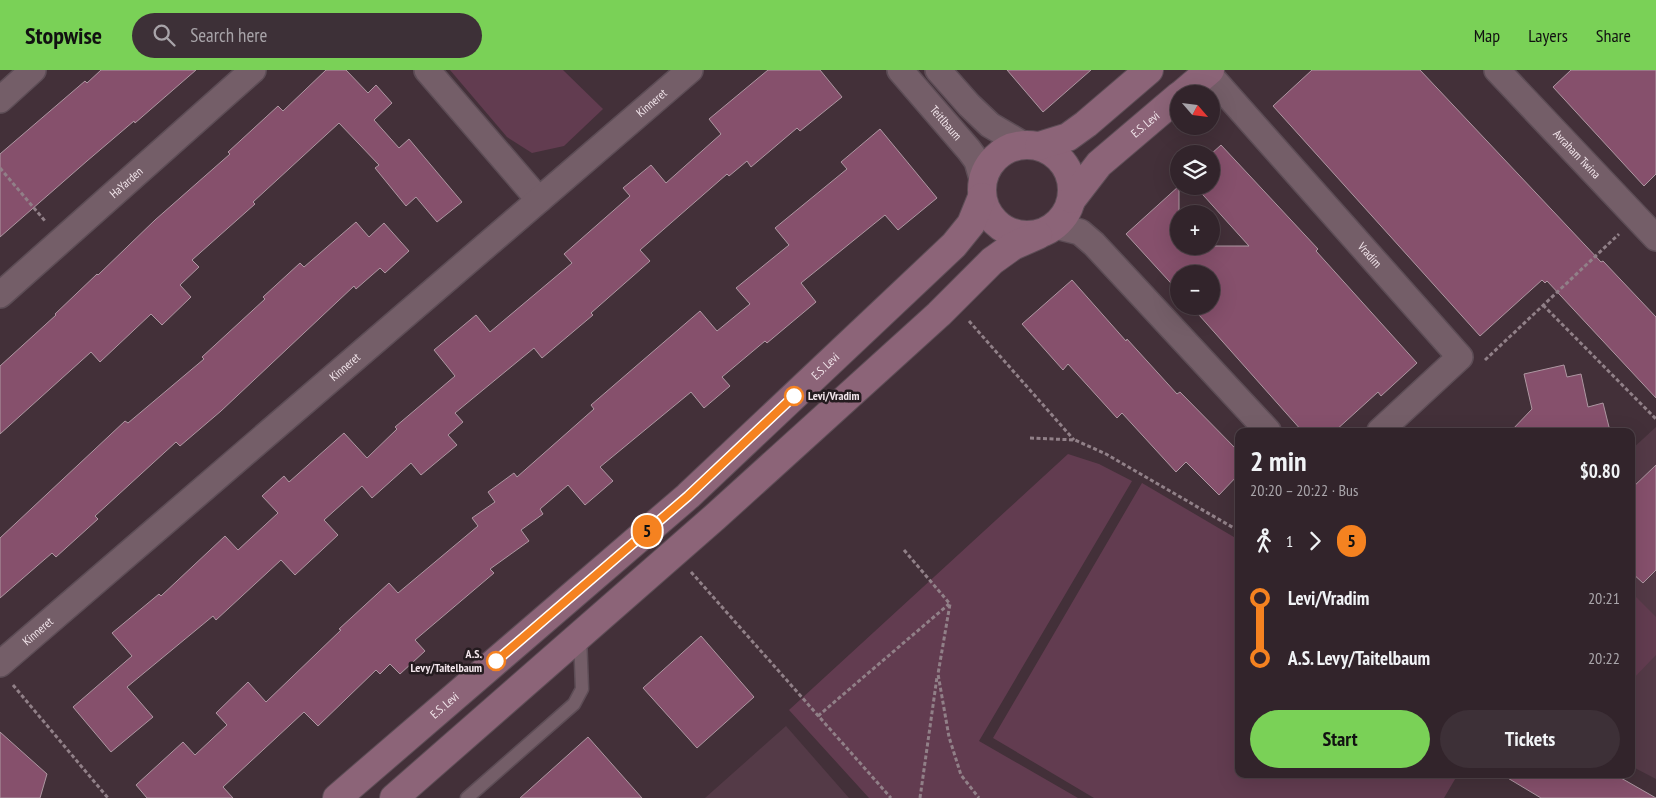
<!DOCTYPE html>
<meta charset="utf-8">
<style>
:root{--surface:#32242b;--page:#3d3037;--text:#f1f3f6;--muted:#a8a4a9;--line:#4d4147;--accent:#7ad157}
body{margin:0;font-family:"PT Sans Narrow",sans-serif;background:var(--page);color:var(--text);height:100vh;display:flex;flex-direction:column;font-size:19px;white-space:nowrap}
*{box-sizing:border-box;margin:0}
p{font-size:16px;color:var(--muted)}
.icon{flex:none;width:28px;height:28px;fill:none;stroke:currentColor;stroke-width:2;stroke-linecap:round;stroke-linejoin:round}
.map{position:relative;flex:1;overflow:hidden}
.drawer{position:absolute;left:1235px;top:358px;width:400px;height:350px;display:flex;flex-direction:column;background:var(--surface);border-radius:10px;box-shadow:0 5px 20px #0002,0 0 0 1px var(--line)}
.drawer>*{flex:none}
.badge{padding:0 10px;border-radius:16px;font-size:18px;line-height:32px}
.needle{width:32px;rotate:118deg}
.fabs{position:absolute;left:1170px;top:15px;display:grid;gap:10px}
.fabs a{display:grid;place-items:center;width:50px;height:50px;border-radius:50%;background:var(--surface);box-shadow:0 5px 20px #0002,0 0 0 1px var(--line);font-size:25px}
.map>.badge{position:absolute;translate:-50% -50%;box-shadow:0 0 0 2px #fff}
.legs{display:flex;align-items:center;gap:8px;height:55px;padding:0 15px;font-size:16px}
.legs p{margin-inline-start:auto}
.head{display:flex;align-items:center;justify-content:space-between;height:85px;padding:0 15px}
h1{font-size:28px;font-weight:700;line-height:38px}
.cta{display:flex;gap:10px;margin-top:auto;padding:10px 15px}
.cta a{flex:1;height:58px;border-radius:30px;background:var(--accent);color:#111;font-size:20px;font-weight:700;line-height:58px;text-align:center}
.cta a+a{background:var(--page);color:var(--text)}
ul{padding:0 15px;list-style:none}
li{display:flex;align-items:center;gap:18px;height:60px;font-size:19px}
li i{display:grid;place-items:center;width:8px;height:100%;margin:0 6px;background:currentColor}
li i::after{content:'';width:12px;height:12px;margin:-6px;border:4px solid;border-radius:50%;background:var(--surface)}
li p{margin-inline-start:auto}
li:first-child i{background:linear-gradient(#0000 50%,currentColor 0)}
li:last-child i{background:linear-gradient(currentColor 50%,#0000 0)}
header{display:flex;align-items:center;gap:30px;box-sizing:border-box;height:70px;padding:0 25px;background:var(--accent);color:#111}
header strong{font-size:24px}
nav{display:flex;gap:28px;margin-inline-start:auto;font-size:18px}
.search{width:350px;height:45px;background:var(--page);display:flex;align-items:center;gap:12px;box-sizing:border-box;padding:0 18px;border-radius:28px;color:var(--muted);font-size:19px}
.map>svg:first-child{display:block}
.built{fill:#543a47}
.green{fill:#623c50}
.building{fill:#86506c;stroke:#ae97a2}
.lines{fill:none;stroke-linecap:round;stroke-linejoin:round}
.service-casing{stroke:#5d4d56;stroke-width:15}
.minor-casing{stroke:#5d4d56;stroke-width:28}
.secondary-casing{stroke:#5d4d56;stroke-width:30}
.path{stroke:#918088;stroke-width:3;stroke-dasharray:4 2.5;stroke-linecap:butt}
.service{stroke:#745e68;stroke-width:12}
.minor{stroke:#745e68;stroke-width:25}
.secondary{stroke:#8c6478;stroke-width:28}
.line-1-casing{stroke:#fff;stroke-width:11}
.line-1{stroke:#f58220;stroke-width:8}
.stop-1-dot{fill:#fff;stroke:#f58220;stroke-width:2.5}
.labels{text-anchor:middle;stroke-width:5;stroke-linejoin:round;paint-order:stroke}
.street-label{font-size:12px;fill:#f2e5eb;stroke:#241b1f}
.stop-label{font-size:12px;font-weight:bold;fill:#f2e5eb;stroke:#241b1f;text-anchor:start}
</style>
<header>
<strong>Stopwise</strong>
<div class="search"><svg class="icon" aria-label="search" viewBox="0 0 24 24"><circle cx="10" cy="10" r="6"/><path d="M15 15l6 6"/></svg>Search here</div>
<nav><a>Map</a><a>Layers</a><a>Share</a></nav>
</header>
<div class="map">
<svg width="1656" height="728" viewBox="0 0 1656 728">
<rect width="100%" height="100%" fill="#433039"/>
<!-- built -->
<g class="built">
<path d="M 1656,357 L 1656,709 L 1631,696 L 1631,380 Z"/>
<path d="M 786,656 L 849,728 L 705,728 Z"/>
</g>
<!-- green -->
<g class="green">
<path d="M 450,0 L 563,0 L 603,39 L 564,76 L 532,83 L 507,67 Z"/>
<path d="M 1068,384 L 1099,394 L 1132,411 L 979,671 L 1078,728 L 869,728 L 789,640 Z"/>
<path d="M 1142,413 L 1239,470 L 1239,704 L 1458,704 L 1444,728 L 1094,728 L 993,668 Z"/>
<path d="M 1631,522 L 1656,547 L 1656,585 L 1631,611 Z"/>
</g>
<!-- building -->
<g class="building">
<path d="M 101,0 L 196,0 L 135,53 L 134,51 L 87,91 L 0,167 L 0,84 L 85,11 L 87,13 Z"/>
<path d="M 326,0 L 346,0 L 368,23 L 376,15 L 392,33 L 374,50 L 399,78 L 409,69 L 462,132 L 437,152 L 416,127 L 406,136 L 375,98 L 379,95 L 339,53 L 253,132 L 255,134 L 192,190 L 199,197 L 180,215 L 191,227 L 162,255 L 151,244 L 100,292 L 91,282 L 0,364 L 0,296 L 56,245 L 55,244 L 97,204 L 98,205 L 155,150 L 230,84 L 228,82 L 278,36 L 283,41 Z"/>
<path d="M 768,0 L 820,0 L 842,27 L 800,61 L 797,58 L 751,97 L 747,91 L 729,106 L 727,104 L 640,180 L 650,191 L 591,243 L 593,245 L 542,288 L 534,278 L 455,343 L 463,352 L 448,365 L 457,375 L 421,405 L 411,393 L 372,428 L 362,416 L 324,450 L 338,465 L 295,505 L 281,490 L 216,550 L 213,546 L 127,617 L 153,647 L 111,682 L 73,637 L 132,586 L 112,563 L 159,524 L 161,526 L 225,466 L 238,480 L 278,443 L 262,426 L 284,406 L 289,412 L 344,363 L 367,388 L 397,359 L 395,357 L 455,306 L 434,280 L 476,245 L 490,262 L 572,193 L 564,184 L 630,126 L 623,118 L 651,95 L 666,113 L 721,64 L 709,49 Z"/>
<path d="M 1007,0 L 1091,0 L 1043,42 Z"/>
<path d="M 1312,0 L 1420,0 L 1601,192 L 1603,191 L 1656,247 L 1656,328 L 1547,211 L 1545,213 L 1542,210 L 1480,266 L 1273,36 Z"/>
<path d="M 1571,0 L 1656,0 L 1656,104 L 1644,116 L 1553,17 Z"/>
<path d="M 880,59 L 937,128 L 898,160 L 885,145 L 801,213 L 816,232 L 767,273 L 765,271 L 722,307 L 730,316 L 704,338 L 691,322 L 600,397 L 613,411 L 585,435 L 568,415 L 540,439 L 543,444 L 521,460 L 529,471 L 490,499 L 494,503 L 415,570 L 425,581 L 400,604 L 390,594 L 380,604 L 376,600 L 318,656 L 304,642 L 223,717 L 233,728 L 147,728 L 136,715 L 183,672 L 195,685 L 227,655 L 216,643 L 248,612 L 266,632 L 341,560 L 339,559 L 389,513 L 398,523 L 478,456 L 472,448 L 495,432 L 488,422 L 514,403 L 517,407 L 594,339 L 591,335 L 700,241 L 717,261 L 750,234 L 736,218 L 789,175 L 775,158 L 847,99 L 841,92 Z"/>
<path d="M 1221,75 L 1318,179 L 1316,181 L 1417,293 L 1381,326 L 1378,322 L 1335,361 L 1302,361 L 1191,236 L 1211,236 L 1211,204 L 1179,204 L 1179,222 L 1126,164 L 1179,116 L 1179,176 L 1249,176 L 1195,116 L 1211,116 L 1211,84 Z"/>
<path d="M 356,152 L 369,167 L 384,153 L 409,181 L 385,203 L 380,198 L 356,219 L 354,216 L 221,341 L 180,376 L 176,372 L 95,446 L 98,449 L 56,487 L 52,483 L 0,528 L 0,468 L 125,351 L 128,353 L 204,289 L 202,287 L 265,229 L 263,227 L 300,193 L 304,197 Z"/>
<path d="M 1072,210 L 1126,271 L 1127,269 L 1177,324 L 1180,322 L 1239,382 L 1239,404 L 1219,425 L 1186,392 L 1176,402 L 1122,343 L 1117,348 L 1068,294 L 1063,300 L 1022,254 Z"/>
<path d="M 1564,295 L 1567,307 L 1581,304 L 1588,337 L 1603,333 L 1610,361 L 1511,361 L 1532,339 L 1524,304 Z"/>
<path d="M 1656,395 L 1656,500 L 1643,513 L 1631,502 L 1631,419 Z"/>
<path d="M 701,566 L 754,627 L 697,678 L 643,618 Z"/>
<path d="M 0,662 L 47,704 L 40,728 L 0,728 Z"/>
<path d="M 588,667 L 642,728 L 520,728 Z"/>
<path d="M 1501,704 L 1614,704 L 1656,728 L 1541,728 Z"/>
</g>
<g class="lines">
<!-- service casing -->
<g class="service-casing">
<path id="service" d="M 467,728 L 574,634 L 582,619 L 580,566"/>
</g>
<!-- minor casing -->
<g class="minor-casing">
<g id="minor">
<path d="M 427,0 L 539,130"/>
<path id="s1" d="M 900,0 L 969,80 L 977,91 L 983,112"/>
<path d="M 938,0 L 969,35 L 990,55 L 1024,75"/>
<path id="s2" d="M 1497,0 L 1656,168"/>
<path id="s3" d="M 1207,2 L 1460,287 L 1380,361"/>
<path d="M 0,30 L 33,0"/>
<path d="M 1056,156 L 1080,162 L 1094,174 L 1268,361"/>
<path id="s4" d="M 0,225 L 253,0"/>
<path id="s5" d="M 0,594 L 690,0"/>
</g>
</g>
<!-- secondary casing -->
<g class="secondary-casing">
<g id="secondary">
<path d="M 1182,24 L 1210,0"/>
<circle cx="1027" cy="120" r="45"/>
<path d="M 1039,76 L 1068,67 L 1086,54 L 1149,0"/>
<path id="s6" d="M 1072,129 L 1099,94 L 1179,26"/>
<path id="s7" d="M 337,728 L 688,426 L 954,175 L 971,154 L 982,127"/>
<path d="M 394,728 L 715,447 L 939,244 L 992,191 L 1013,176 L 1038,165"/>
</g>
</g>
<!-- path -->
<g class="path">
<path d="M 0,98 L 45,151"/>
<path d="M 1543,235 L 1656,349"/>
<path d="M 969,251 L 1074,370"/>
<path d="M 1485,290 L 1619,164"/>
<path d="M 1030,368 L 1075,370 L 1106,384 L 1239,461"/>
<path d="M 904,480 L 950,534 L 938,604 L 949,667 L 961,705 L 979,728"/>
<path d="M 691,502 L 891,728"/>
<path d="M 13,615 L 108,728"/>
<path d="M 818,646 L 949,534"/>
<path d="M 920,728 L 937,607"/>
</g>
<!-- service -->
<use href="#service" class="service"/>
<!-- minor -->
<use href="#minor" class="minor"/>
<!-- secondary -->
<use href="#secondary" class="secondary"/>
</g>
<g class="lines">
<!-- line-1 casing -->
<g class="line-1-casing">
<path id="line-1" d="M 496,591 L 688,426 L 794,326"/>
</g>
<!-- line-1 -->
<use href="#line-1" class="line-1"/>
</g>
<!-- markers -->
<g class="stop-1-dot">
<circle cx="794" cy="326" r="9"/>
<circle cx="496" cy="591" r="9"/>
</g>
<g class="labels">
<!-- street labels -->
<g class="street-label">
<text dy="4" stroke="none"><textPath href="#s5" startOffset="860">Kinneret</textPath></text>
<text dy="4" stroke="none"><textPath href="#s1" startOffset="70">Teitlbaum</textPath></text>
<text dy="4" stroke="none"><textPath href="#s6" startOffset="105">E.S. Levi</textPath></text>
<text dy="4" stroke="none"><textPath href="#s2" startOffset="116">Avraham Twina</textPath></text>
<text dy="4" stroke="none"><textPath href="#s4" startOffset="169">HaYarden</textPath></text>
<text dy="4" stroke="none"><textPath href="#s3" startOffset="245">Vradim</textPath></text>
<text dy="4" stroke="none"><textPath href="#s7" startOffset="652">E.S. Levi</textPath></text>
<text dy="4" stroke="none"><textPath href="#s5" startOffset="455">Kinneret</textPath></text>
<text dy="4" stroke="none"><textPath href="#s5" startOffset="50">Kinneret</textPath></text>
<text dy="4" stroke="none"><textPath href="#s7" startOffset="142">E.S. Levi</textPath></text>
</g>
<!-- stop labels -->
<g class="stop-label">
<text x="808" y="330">Levi/Vradim</text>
<text x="482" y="588" text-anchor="end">A.S.<tspan x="482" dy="14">Levy/Taitelbaum</tspan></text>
</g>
</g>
</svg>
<div class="fabs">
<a><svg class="needle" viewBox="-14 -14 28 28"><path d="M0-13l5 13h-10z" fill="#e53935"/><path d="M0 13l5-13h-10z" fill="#a8a4a9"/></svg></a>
<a><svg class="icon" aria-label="layers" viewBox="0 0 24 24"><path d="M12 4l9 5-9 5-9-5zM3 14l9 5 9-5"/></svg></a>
<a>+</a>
<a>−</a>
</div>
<b class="badge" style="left:647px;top:461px;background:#f58220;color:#111">5</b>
<section class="drawer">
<div class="head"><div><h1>2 min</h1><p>20:20 – 20:22 · Bus</p></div><b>$0.80</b></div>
<div class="legs"><svg class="icon" aria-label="walk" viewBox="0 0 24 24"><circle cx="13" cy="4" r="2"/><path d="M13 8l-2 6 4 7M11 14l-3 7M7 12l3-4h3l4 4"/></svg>1<svg class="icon" aria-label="forward" viewBox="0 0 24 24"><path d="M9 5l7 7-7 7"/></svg><b class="badge" style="background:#f58220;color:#111">5</b></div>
<ul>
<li><i style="color:#f58220"></i><b>Levi/Vradim</b><p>20:21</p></li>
<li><i style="color:#f58220"></i><b>A.S. Levy/Taitelbaum</b><p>20:22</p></li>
</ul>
<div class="cta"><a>Start</a><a>Tickets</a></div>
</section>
</div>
